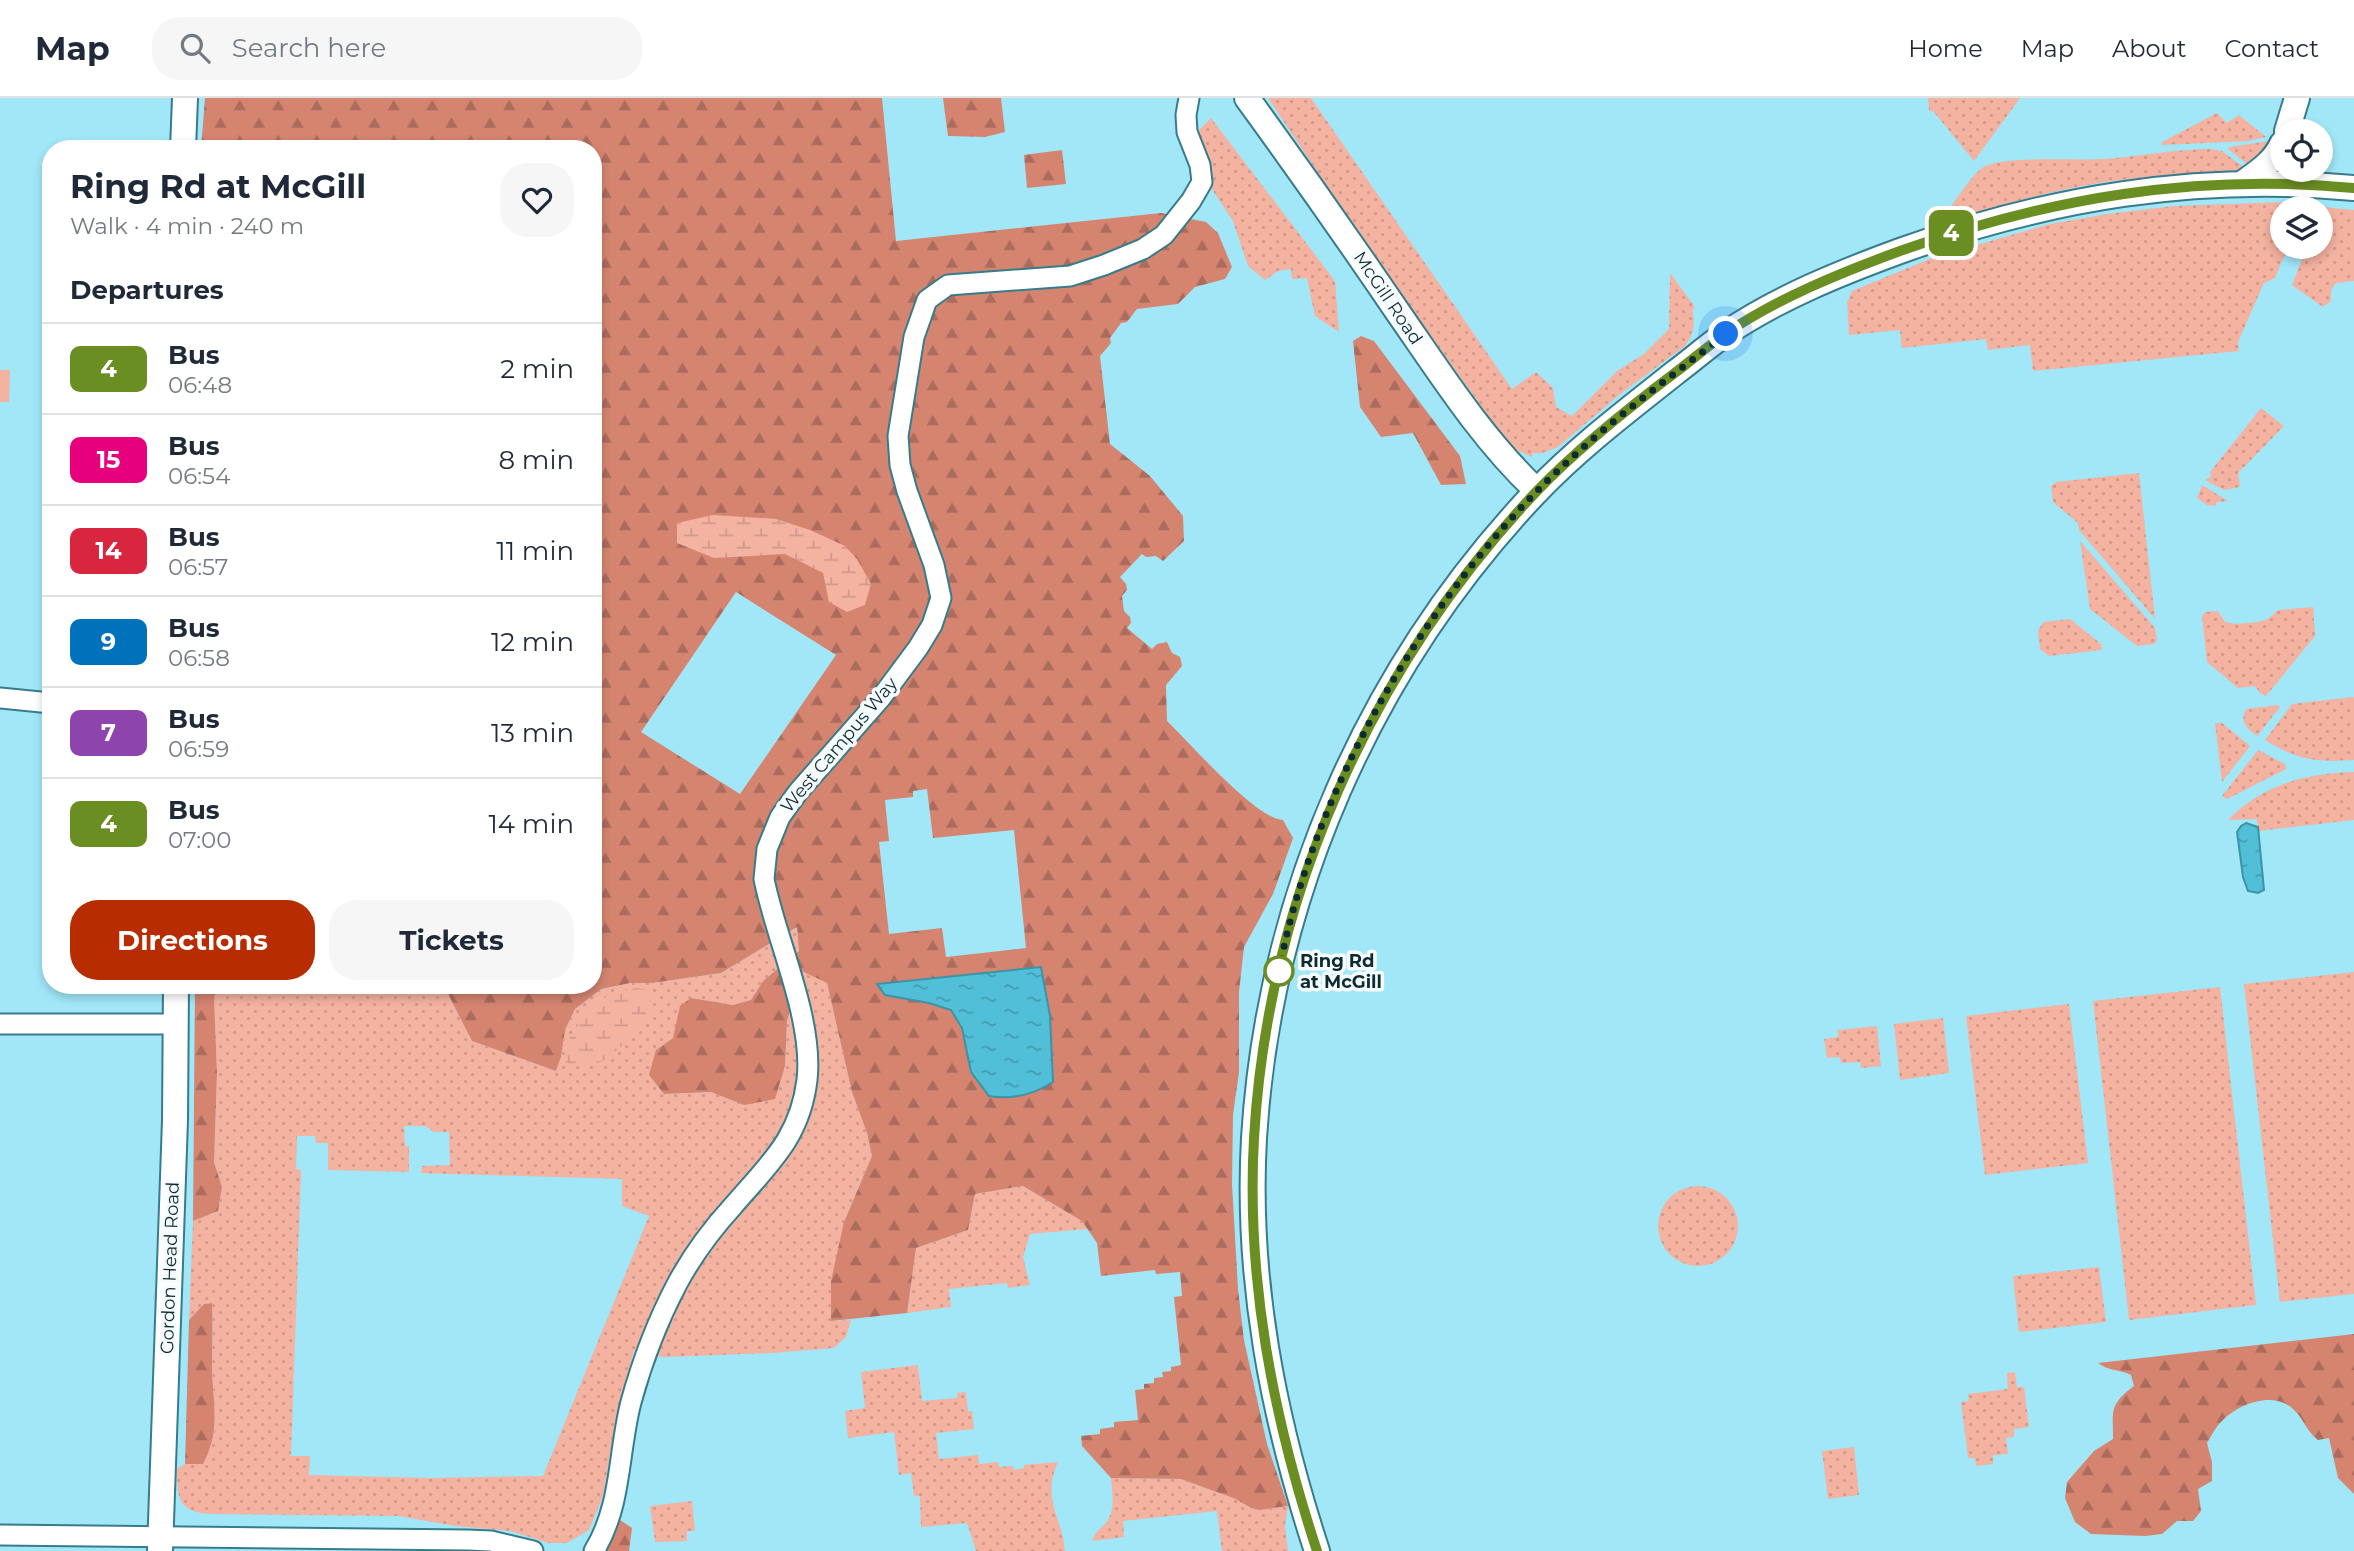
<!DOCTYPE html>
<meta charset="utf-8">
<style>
:root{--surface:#fff;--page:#f6f6f7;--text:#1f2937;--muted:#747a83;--line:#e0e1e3;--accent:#b72d01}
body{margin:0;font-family:Montserrat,sans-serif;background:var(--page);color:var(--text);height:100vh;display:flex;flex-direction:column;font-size:26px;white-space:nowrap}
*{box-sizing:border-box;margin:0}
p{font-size:23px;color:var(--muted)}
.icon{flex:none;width:38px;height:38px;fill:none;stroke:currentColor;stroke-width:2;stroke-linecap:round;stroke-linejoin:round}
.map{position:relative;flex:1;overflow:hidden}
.sheet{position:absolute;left:42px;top:42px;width:560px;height:854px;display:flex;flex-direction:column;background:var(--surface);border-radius:28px;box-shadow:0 4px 10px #0003}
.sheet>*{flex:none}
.badge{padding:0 14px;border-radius:10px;font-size:24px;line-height:46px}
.tools{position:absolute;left:2270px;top:21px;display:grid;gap:14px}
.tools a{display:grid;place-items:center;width:63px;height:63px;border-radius:50%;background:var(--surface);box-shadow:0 4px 10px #0003;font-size:35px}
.you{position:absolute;width:35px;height:35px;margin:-18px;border:5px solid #fff;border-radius:50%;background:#1a73e8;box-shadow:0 0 0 10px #1a73e833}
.map>.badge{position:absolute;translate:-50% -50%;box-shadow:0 0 0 4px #fff}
h2{padding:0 28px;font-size:26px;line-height:63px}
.round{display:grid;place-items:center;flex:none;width:74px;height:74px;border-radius:28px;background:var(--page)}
.overview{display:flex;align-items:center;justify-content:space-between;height:119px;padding:0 28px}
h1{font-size:33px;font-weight:700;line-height:52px}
.cta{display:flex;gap:14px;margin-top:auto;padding:14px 28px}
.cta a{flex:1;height:80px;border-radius:28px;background:var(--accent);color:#fff;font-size:28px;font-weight:700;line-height:80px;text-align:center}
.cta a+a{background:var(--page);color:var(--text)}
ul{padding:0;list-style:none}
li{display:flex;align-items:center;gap:21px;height:91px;padding:0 28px;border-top:2px solid var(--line)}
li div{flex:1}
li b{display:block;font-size:26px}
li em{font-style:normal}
li .badge{min-width:77px;font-weight:700;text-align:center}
header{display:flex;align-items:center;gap:42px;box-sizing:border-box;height:98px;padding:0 35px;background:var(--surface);border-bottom:2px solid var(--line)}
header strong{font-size:33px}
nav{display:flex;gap:38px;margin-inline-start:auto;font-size:24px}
.search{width:490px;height:63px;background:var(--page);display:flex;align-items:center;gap:18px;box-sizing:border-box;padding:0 24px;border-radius:28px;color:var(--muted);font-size:26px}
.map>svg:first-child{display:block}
.grass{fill:url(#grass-dots);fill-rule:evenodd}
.forest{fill:url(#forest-firs);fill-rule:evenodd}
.wetland{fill:url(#wetland-marsh)}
.park{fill:#f4b2a1}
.water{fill:url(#water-ripples);stroke:#3d93a6;stroke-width:2}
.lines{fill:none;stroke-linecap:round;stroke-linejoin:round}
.minor-casing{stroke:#367c8b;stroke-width:23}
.tertiary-casing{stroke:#367c8b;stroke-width:28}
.minor{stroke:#fff;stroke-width:19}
.tertiary{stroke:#fff;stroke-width:24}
.line-casing{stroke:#fff;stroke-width:16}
.line{stroke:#6b8e23;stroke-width:10}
.walk{stroke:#0e2b31;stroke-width:7;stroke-dasharray:0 12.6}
.stop-dot{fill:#fff;stroke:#6b8e23;stroke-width:3.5}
.labels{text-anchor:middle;stroke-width:7;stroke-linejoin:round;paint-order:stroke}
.street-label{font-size:18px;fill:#0e2b31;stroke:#f6fcfe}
.stop-label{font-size:18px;font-weight:bold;fill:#0e2b31;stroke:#f6fcfe;text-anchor:start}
</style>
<header>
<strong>Map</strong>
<div class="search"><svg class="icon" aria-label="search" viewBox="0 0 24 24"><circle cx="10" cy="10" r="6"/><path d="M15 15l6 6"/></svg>Search here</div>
<nav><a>Home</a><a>Map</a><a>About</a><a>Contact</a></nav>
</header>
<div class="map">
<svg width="2354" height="1453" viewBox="0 0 2354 1453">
<defs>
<pattern id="grass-dots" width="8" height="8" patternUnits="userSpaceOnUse" patternTransform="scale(1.75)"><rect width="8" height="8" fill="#f4b2a1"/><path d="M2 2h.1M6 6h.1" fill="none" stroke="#d0998b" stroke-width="1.8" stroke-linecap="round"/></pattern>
<pattern id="forest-firs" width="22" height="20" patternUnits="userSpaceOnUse" patternTransform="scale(1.75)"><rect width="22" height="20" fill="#d58470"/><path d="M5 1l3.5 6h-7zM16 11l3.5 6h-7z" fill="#ab6c5d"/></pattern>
<pattern id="wetland-marsh" width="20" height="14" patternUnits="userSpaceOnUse" patternTransform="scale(1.75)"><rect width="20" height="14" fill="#f4b2a1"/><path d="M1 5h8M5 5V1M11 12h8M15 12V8" fill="none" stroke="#d0998b"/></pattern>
<pattern id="water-ripples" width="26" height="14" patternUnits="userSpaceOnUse" patternTransform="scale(1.75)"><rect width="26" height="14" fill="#51bfd8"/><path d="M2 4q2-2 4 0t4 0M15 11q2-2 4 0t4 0" fill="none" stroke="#429bb0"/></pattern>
</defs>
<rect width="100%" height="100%" fill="#a1e7f8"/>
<!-- grass -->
<g class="grass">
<path d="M 1268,0 L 1311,0 L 1512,291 L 1536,274 L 1553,290 L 1556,309 L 1572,318 L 1617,273 L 1644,256 L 1669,231 L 1670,175 L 1695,209 L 1692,212 C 1696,225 1693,237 1685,248 L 1619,297 L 1558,349 L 1542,355 L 1533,355 L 1532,359 L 1510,349 L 1370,153 Z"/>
<path d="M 1928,0 L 2020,0 L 1974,63 L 1933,13 L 1929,13 Z"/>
<path d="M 2217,15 L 2227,25 L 2239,17 L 2266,39 L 2248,43 L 2162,47 L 2162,44 Z"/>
<path d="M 1211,20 L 1335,183 L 1339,234 L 1315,218 L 1307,180 L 1292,181 L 1291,171 L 1278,173 L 1265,182 L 1248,168 L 1233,123 L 1206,82 L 1198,33 Z"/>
<path d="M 2270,43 L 2251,69 L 2228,51 L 2229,49 Z"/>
<path d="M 2212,51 L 2222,53 L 2246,71 L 2236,74 C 2195,76 2154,78 2112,83 C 2054,91 1996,109 1939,125 C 1950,111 1969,80 1982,70 C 2001,57 2080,63 2105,61 C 2141,58 2176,51 2212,51 Z"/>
<path d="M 2285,104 L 2296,110 L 2282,110 L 2282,149 L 2288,149 L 2275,180 L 2264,185 L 2238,244 L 2239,253 L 2033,273 L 2030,247 L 1988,252 L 1986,241 L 1902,250 L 1900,232 L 1849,237 L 1847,205 L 1852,193 L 1932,160 L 2050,126 L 2107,116 L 2174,108 Z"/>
<path d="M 2323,109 L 2354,112 L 2354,183 L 2336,185 L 2331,192 L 2331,203 L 2323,209 L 2292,187 L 2307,149 L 2320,149 L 2321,116 Z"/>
<path d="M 2261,310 L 2284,328 L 2238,375 L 2240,389 L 2224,392 L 2205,382 L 2211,379 L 2210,374 Z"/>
<path d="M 2139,375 L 2155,521 L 2079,432 L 2078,425 L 2053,404 L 2051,388 L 2056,384 Z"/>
<path d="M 2202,387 L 2228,403 L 2216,404 L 2216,408 L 2207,407 L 2197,400 Z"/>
<path d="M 2080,443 L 2155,530 L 2157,542 L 2154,546 L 2137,548 L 2090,511 Z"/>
<path d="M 2313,509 L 2315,538 L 2266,598 L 2260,595 L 2255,588 L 2238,590 L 2207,564 L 2202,518 L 2205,514 L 2218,513 L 2225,524 L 2236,526 L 2259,524 L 2268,521 L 2278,512 Z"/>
<path d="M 2070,521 L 2101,546 L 2102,552 L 2049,558 L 2040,551 L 2038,532 L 2044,524 Z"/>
<path d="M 2354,599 L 2354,662 C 2314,664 2300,663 2265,642 L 2292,606 Z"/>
<path d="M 2278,607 L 2280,609 L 2257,638 C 2247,630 2239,624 2246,611 Z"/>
<path d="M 2215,625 L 2222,625 L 2250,648 L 2222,684 Z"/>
<path d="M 2258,652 L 2285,666 L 2286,671 L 2227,701 L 2222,698 Z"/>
<path d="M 2354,674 L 2354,722 L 2258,733 L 2257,721 L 2228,722 C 2262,687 2306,675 2354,674 Z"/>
<path d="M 797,829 L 799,853 L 763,883 L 751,902 L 733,907 L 691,900 L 673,940 L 656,952 L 664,996 L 711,994 L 744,1007 L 785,968 L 787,923 L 803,872 L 827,885 L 852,994 L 867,1035 L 872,1058 L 844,1124 L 831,1223 L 851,1222 L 846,1239 L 834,1250 L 772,1255 L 664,1259 L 634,1253 L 616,1322 L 603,1398 L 589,1432 L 567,1445 L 549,1445 L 510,1433 L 456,1428 L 398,1418 L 211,1416 C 178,1414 177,1400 177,1371 L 185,1366 L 203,1366 C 221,1333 213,1306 212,1271 C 212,1249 213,1227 212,1206 L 204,1206 L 189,1222 L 193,1123 L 218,1113 L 222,1089 L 214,1064 L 217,975 L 214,899 L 221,887 L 431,887 L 447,894 L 472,943 L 556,973 L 561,959 L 565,932 L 575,911 L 601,891 L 630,885 L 652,885 L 721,875 ZM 404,1028 L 425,1028 L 434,1034 L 449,1034 L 450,1067 L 422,1068 L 421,1075 L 622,1081 L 622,1108 L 649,1118 L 543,1378 L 430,1380 L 309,1377 L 310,1358 L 291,1358 L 301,1072 L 296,1071 L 297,1038 L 315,1038 L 316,1045 L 328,1045 L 328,1072 L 409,1074 L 409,1048 L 405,1048 Z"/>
<path d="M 2354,874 L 2354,1196 L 2280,1204 L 2244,886 Z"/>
<path d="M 2220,889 L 2256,1207 L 2129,1222 L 2093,903 Z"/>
<path d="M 2069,906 L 2088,1065 L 1985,1077 L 1966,918 Z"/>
<path d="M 1943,920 L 1949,975 L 1900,982 L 1894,926 Z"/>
<path d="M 1877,928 L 1881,968 L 1861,970 L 1860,964 L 1841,965 L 1840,959 L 1827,960 L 1824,941 L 1838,939 L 1838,932 Z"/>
<circle cx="1698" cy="1128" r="40"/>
<path d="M 1023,1088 L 1082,1123 L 1087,1131 L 1030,1136 L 1023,1159 L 1030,1187 L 1008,1190 L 1007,1185 L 949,1191 L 951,1209 L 907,1215 L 916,1150 L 968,1132 L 975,1096 Z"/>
<path d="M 2099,1169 L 2106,1224 L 2019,1234 L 2013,1178 Z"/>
<path d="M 918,1267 L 922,1303 L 957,1300 L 957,1295 L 966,1294 L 968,1313 L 972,1313 L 974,1331 L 936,1335 L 939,1361 L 978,1357 L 979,1366 L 998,1364 L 999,1369 L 1013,1368 L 1014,1372 L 1024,1370 L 1024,1367 L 1058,1364 C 1041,1401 1062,1418 1065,1453 L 976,1453 L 967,1425 L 921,1429 L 920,1398 L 914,1398 L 911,1375 L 899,1377 L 894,1334 L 848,1340 L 845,1313 L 865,1310 L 861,1274 Z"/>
<path d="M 2015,1274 L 2017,1289 L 2024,1289 L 2029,1329 L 2014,1331 L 2014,1339 L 2006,1340 L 2008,1356 L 1993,1357 L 1993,1366 L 1976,1368 L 1975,1360 L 1968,1360 L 1961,1304 L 1969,1303 L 1968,1296 L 2008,1291 L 2007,1275 Z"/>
<path d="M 1854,1349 L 1859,1397 L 1828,1401 L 1822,1353 Z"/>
<path d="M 1111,1380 L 1181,1381 L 1237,1401 L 1251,1410 L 1260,1412 L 1288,1408 L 1285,1427 L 1288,1453 L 1222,1453 L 1217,1413 L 1123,1423 L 1124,1439 L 1092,1443 C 1095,1434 1100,1431 1106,1425 C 1116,1412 1112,1394 1111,1380 Z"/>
<path d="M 692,1403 L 695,1433 L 687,1433 L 687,1443 L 655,1444 L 650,1408 Z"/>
</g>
<!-- forest -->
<g class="forest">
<path d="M 205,0 L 882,0 L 896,143 L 1161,115 L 1206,124 L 1218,135 L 1232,169 L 1225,181 L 1195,189 L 1178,206 L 1137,211 L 1127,224 L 1121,225 L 1110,240 L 1111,245 L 1100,258 L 1110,346 L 1150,378 L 1183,418 L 1184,443 L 1163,463 L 1156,458 L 1146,459 L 1142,456 L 1120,479 L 1126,486 L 1127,492 L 1122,498 L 1124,513 L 1130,519 L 1131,525 L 1127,530 L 1152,551 L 1157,546 L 1167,544 L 1172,555 L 1180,559 L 1182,568 L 1166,587 L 1167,623 C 1189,644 1257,722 1283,722 L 1293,740 L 1273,796 L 1244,849 L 1239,894 L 1239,974 L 1233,1017 L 1232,1086 L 1238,1191 L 1244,1242 L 1267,1346 L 1288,1408 L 1260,1412 L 1251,1410 L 1236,1401 L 1181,1381 L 1111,1380 L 1082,1348 L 1081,1338 L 1100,1336 L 1100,1331 L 1114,1329 L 1114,1324 L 1138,1322 L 1135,1292 L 1144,1291 L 1144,1286 L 1154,1285 L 1154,1280 L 1163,1279 L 1162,1274 L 1171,1273 L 1171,1269 L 1181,1267 L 1174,1199 L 1182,1198 L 1180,1174 L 1156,1176 L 1155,1172 L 1101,1178 L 1097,1145 L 1082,1123 L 1023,1088 L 975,1096 L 968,1132 L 916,1150 L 907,1215 L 831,1223 L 831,1183 L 844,1124 L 872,1058 L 867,1035 L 852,994 L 827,885 L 802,873 L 787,923 L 785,968 L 775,1001 L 744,1007 L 711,994 L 664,996 L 649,977 L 656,952 L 673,940 L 680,908 L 691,900 L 733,907 L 751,902 L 763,883 L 799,853 L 797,829 L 721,875 L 652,885 L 630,885 L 601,891 L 575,911 L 565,932 L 561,959 L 556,973 L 472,943 L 447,894 L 431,887 L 593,887 L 593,51 L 201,51 ZM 736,494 L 836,557 L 740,696 L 641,634 ZM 927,691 L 933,740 L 1014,732 L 1026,850 L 946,859 L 942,830 L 889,836 L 879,744 L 889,743 L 885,702 L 913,699 L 913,693 Z"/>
<path d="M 943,0 L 1001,0 L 1005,34 L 985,39 L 948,38 Z"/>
<path d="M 1062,52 L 1066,86 L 1027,90 L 1024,57 Z"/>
<path d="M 1361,238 L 1374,243 L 1460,358 L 1466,386 L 1441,387 L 1413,335 L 1381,339 L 1360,309 L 1353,243 Z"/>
<path d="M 195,887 L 221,887 L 214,899 L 217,975 L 214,1064 L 222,1089 L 218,1113 L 193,1123 Z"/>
<path d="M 212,1205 C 213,1227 212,1249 212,1271 C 213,1306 221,1333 203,1366 L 185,1366 L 189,1222 L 204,1206 Z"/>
<path d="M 2354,1236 L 2354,1396 L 2338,1380 L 2329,1340 L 2318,1342 C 2306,1333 2304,1321 2294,1312 C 2274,1292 2239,1306 2223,1322 C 2216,1328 2212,1337 2207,1345 L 2212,1364 L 2212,1383 L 2198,1391 L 2201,1413 L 2193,1423 L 2177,1423 L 2162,1436 L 2145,1438 L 2091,1436 L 2075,1424 L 2065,1400 L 2067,1384 L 2094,1353 L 2113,1341 C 2113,1312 2109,1307 2134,1288 L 2131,1277 C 2119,1271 2108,1273 2098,1265 Z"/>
<path d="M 620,1422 L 632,1430 L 629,1453 L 606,1453 L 607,1447 Z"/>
</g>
<!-- wetland -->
<g class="wetland">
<path d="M 713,417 L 776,421 L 810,432 L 845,448 L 857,461 L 871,486 L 865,507 L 847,514 L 829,504 L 823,475 L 785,456 L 714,460 L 677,445 L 677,425 Z"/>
<path d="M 638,890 L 647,892 C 650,899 652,906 650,914 C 647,924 612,959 603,963 C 592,967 581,969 570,968 L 565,963 L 567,944 L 588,911 L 613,894 Z"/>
</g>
<!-- park -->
<path class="park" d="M 0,272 L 10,272 L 9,304 L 0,304 Z"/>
<!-- water -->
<g class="water">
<path d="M 2246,725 L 2258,729 L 2264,792 L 2258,795 L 2248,793 L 2243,779 L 2237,734 L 2241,728 Z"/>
<path d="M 1041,869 L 1050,918 L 1053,984 C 1033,997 1013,1002 989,998 L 971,974 L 962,930 L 951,912 L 929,905 L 885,897 L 877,886 Z"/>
</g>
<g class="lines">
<!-- minor casing -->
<g class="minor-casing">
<g id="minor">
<path d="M 0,600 L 51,605"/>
<path d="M 0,926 L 177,926"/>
<path d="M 0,1437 L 468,1442 L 491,1443 L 533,1453"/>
<path d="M 594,1453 C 622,1408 618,1354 631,1304 C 642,1264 658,1222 677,1186 C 692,1158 712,1131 733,1108 C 769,1066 800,1040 807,982 C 814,921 776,842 764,781 L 767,751 L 780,719 L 798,694 L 880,601 L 918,550 L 932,527 L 941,500 L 934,467 L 907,393 L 900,367 L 898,338 L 914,239 L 927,202 L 948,187 L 1070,178 L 1104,167 L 1143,151 L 1164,137 L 1191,103 L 1202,84 L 1200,67 L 1187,34 L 1186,17 L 1189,0"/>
</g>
</g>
<!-- tertiary casing -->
<g class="tertiary-casing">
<g id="tertiary">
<path d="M 1247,0 C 1298,70 1348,141 1397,213 C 1441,276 1481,340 1537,393"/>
<path d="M 2287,33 L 2297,0"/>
<path d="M 183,51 L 185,0"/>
<path d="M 2243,85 C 2258,74 2274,64 2282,46"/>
<path d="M 160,1453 L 175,1022 L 176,887"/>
<path d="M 1317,1453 C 1273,1319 1246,1182 1254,1040 C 1269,799 1370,569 1536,394 C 1578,350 1628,312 1676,274 C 1692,262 1708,248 1725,236 C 1778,200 1840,175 1900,153 C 2048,100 2197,75 2354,90"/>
</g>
</g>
<!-- minor -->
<use href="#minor" class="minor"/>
<!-- tertiary -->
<use href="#tertiary" class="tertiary"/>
</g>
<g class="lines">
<!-- line casing -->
<g class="line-casing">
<path id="line" d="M 1317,1453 C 1273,1319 1246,1182 1254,1040 C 1268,799 1371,569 1536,394 C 1578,350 1627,311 1676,274 C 1692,262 1708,248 1725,236 C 1778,200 1840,175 1900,153 C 2049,100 2196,75 2354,90"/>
</g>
<!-- line -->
<use href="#line" class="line"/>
<!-- walk -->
<path class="walk" d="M 1279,873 C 1311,701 1416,516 1538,392 C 1595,334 1661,286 1726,236"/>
</g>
<!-- markers -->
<circle class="stop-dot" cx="1279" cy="873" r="14"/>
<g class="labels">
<!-- street labels -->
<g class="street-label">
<text transform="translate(1388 200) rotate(56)" y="6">McGill Road</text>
<text transform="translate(839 647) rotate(-50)" y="6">West Campus Way</text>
<text transform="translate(170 1170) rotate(-88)" y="6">Gordon Head Road</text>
</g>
<!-- stop labels -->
<g class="stop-label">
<text x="1300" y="869">Ring Rd<tspan x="1300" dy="21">at McGill</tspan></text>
</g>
</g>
</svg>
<div class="tools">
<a><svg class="icon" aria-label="locate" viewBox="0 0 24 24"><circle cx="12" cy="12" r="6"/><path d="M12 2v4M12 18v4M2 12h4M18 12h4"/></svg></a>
<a><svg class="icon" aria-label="layers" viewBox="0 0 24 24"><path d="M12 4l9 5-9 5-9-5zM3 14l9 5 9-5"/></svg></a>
</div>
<div class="you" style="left:1726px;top:236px"></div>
<b class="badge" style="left:1951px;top:135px;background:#6b8e23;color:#fff">4</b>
<section class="sheet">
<div class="overview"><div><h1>Ring Rd at McGill</h1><p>Walk · 4 min · 240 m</p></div><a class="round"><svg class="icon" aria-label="heart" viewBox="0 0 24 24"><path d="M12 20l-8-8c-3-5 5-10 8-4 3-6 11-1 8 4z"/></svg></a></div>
<h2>Departures</h2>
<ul>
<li><span class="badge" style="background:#6b8e23;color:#fff">4</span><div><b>Bus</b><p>06:48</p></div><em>2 min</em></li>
<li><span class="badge" style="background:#e6007e;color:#fff">15</span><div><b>Bus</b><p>06:54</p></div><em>8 min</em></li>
<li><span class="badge" style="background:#d7263d;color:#fff">14</span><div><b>Bus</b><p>06:57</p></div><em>11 min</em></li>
<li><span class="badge" style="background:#0072bc;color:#fff">9</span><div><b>Bus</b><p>06:58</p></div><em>12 min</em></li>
<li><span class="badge" style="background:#8e44ad;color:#fff">7</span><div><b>Bus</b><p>06:59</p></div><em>13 min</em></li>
<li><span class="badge" style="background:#6b8e23;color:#fff">4</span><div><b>Bus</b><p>07:00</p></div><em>14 min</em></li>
</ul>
<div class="cta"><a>Directions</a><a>Tickets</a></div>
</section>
</div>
